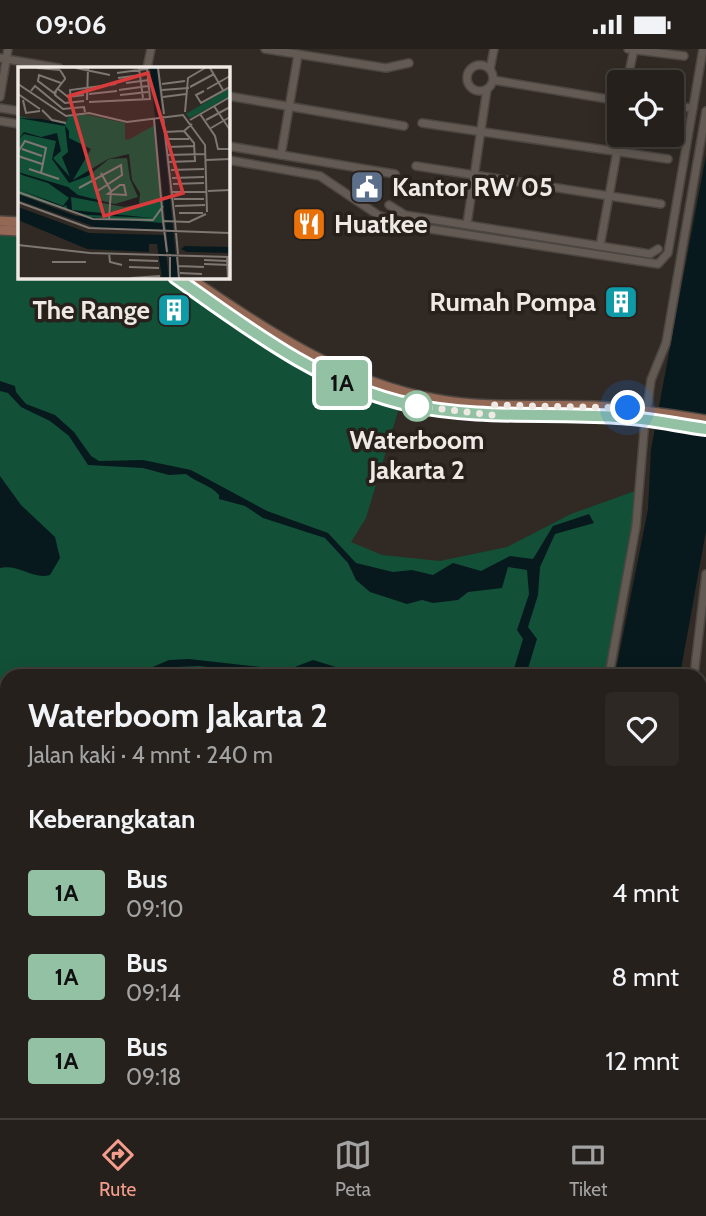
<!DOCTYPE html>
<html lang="id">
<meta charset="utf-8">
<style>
:root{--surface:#25201b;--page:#2d2824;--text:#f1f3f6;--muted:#a3a3a3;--line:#423e3a;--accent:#f49d8c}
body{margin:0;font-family:Cabin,sans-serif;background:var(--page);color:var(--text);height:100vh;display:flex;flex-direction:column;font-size:26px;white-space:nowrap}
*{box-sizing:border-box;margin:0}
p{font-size:23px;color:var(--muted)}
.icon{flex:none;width:38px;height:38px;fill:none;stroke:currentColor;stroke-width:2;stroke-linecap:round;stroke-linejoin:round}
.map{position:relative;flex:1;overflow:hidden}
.details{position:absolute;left:0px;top:620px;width:707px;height:450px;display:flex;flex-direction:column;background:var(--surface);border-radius:21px 21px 0 0;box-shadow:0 4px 18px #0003,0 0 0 2px var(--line)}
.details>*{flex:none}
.badge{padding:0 14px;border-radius:5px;font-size:24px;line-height:46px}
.tools{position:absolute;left:607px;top:21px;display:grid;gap:14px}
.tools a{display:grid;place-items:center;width:77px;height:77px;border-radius:7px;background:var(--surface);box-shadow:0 4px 18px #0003,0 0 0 2px var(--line);font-size:35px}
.you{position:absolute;width:35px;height:35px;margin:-18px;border:5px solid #fff;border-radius:50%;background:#1a73e8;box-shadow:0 0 0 10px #1a73e833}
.map>.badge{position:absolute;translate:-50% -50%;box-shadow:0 0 0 4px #fff}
h2{padding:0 28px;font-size:26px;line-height:63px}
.round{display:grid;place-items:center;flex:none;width:74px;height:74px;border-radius:7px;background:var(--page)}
.overview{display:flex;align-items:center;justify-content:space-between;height:119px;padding:0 28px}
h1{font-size:33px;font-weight:700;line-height:52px}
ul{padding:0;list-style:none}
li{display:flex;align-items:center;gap:21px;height:84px;padding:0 28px}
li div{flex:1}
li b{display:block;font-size:26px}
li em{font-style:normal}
li .badge{min-width:77px;font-weight:700;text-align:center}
.status{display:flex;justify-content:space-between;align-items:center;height:49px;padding:0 35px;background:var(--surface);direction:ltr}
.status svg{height:19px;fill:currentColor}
.menu{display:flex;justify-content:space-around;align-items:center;height:98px;border-top:2px solid var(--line);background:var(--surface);font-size:19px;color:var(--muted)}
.menu a{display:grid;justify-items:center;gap:4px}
.menu .current{color:var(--accent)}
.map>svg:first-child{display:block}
.green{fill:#125137}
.water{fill:#08191d}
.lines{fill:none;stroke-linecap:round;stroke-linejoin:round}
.minor-casing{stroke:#4c4641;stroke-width:10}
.major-casing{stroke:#4c4641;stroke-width:12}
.minor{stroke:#625a53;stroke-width:7}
.major{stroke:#936854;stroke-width:9}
.line-casing{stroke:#fff;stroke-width:16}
.line{stroke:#93c1a4;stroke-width:10}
.walk{stroke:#eee9e5;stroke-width:7;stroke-dasharray:0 12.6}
.stop-dot{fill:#fff;stroke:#93c1a4;stroke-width:3.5}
.labels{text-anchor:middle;stroke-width:7;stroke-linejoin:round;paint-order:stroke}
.poi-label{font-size:26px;font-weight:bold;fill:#eee9e5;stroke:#27201b;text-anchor:start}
.stop-label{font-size:26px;font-weight:bold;fill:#eee9e5;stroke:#27201b}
.inset-road{fill:none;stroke:#7d7671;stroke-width:2}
.view{fill:#d83b3b;fill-opacity:0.15;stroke:#d83b3b;stroke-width:3.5}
.inset-edge{fill:none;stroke:#eee9e5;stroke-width:3.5}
</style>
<div class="status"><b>09:06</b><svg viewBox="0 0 49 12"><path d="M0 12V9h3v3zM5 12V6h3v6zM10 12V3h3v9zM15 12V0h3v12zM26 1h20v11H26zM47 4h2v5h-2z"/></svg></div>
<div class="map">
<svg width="706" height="1069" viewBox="0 0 706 1069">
<rect width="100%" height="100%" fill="#312a24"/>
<!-- green -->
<path class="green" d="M 0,186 L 19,187 L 19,228 L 163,228 L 235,279 L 315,328 L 399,359 L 366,469 L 351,493 L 382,506 L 440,512 L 507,498 L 571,465 L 638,441 L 605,626 L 7,626 L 7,1062 L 522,1062 L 520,1069 L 0,1069 Z"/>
<!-- water -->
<g class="water">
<path d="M 706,106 L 706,482 L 680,626 L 615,626 L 648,460 L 651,400 Z"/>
<path d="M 0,332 L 15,337 L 16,343 L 26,355 L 55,366 L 74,383 L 91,407 L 99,412 L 143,411 L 191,421 L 267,462 L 328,484 L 356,514 L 393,523 L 412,521 L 433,526 L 453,514 L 481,522 L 510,507 L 533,510 L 553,477 L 589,465 L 594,474 L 555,485 L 540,518 L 538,546 L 528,578 L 537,590 L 526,626 L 512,626 L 523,590 L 517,581 L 529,545 L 527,521 L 508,518 L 502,539 L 468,543 L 458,551 L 433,554 L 422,551 L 407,555 L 370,543 L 356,531 L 348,514 L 325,489 L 263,469 L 245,457 L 219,450 L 219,446 C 209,435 197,434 186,425 L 169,426 L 143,419 L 88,416 L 69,387 L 50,372 L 21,358 L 8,344 L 0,342 Z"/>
<path d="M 0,427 L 21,456 L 55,488 L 60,509 L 50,526 C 33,531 19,515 0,519 Z"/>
<path d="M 189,610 L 287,621 L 313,611 L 352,623 L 352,626 L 259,626 L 200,617 L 176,618 L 154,626 L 134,626 L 169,611 Z"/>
</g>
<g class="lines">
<!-- minor casing -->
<g class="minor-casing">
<g id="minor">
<path d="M 265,0 L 386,19 L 409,14"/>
<path d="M 628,0 L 684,7"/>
<path d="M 0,9 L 59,19"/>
<circle cx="480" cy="29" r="13"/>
<path d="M 147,19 L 151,0"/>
<path d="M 490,20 L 494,0"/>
<path d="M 493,31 L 620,52"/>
<path d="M 627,33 L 634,0"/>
<path d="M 228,47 L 404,77"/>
<path d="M 0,48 L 8,0"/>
<path d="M 672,57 L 693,59"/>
<path d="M 0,59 L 19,62"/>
<path d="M 0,72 L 19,75"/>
<path d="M 422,74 L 668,110"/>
<path d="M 228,97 L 395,125"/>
<path d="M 281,106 L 298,6"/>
<path d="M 228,111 L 320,127 L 378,166 L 404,176 L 658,215 L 668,204 L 703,0"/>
<path d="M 416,117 L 661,155"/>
<path d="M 389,156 L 405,166 L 650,205 L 658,200"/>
<path d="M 467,175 L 487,40"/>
<path d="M 600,197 L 620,86"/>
<path d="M 647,361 L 651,331 L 666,294 L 706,62"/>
<path d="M 609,626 L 636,477 L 645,371"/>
<path d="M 694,626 L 706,525"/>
<path d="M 700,657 L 706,658"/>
<path d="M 700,727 L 706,728"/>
<path d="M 0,740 L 7,738"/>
<path d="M 700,795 L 706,796"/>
<path d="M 0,836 L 7,829"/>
<path d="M 0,858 L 7,857"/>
<path d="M 700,864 L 706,866"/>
<path d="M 700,934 L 706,935"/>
<path d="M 700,990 L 706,992"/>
<path d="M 700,1060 L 706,1062"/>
<path d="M 52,1069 L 54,1062"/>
<path d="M 523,1069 L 525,1062"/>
<path d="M 610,1069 L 611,1062"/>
</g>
</g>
<!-- major casing -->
<g class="major-casing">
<g id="major">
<path d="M 0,172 L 19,173"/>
<path d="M 0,181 L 19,182"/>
<path d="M 175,228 C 247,279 322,337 411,356 C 479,370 548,363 617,368 C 647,369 676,376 706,380"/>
<path d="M 188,228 C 265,280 341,333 435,350 C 488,360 541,355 595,357 C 632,359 669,365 706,371"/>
</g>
</g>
<!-- minor -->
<use href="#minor" class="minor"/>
<!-- major -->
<use href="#major" class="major"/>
</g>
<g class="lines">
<!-- line casing -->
<g class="line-casing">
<path id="line" d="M 175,228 C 247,279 322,337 411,356 C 479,371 548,363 617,368 C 647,369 676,376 706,380"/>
</g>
<!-- line -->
<use href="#line" class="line"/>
<!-- walk -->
<path class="walk" d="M 417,357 L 492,366 L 492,356 L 628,359"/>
</g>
<!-- icons -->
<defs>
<g id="civic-square" transform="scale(1.75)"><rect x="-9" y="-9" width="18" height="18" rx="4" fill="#5c6f8a" stroke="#27201b"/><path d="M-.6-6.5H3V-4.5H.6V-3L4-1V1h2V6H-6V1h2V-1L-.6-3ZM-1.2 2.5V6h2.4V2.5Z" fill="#fff"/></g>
<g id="restaurant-square" transform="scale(1.75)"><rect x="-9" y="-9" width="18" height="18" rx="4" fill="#e8710a" stroke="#27201b"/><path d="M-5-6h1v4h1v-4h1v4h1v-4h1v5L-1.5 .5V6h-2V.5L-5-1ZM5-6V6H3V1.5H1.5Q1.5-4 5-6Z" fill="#fff"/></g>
<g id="building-square" transform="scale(1.75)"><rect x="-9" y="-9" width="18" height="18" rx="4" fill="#0f9aa8" stroke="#27201b"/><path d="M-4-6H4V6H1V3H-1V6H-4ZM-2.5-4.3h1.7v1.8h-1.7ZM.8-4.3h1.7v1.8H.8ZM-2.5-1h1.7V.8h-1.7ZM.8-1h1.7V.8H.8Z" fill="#fff"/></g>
</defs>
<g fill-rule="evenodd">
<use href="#civic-square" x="367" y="138"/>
<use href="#restaurant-square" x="309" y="175"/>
<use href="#building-square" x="621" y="253"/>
<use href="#building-square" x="174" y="261"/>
</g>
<!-- markers -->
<circle class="stop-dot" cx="417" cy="357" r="14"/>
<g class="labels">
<!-- poi labels -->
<g class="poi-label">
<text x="392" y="147">Kantor RW 05</text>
<text x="334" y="184">Huatkee</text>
<text x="596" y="262" text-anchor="end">Rumah Pompa</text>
<text x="150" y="270" text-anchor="end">The Range</text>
</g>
<!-- stop labels -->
<g class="stop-label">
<text x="417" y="400">Waterboom<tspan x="417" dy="30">Jakarta 2</tspan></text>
</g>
</g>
<!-- overview -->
<g transform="translate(18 18)">
<rect width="212" height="212" fill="#312a24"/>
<path d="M 212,21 L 212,29 L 172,51 L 168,47 ZM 65,47 L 107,56 L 107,72 L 110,73 L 137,58 L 144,156 L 77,153 L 0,127 L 0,49 L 48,57 L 50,50 Z" fill="#125137"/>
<path d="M 132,1 L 139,1 L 160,211 L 153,211 ZM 0,51 L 24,52 L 46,57 L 51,64 L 51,71 L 73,82 L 55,113 L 90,92 L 111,87 L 114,113 L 122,126 L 121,137 L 106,140 L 53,130 L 54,143 L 135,151 L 70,148 L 50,143 L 48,138 L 45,140 L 32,135 L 0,122 L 45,139 L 51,131 L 30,116 L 4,108 L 0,105 L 50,120 L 60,128 L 97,137 L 120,130 L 112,112 L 109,91 L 91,92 L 70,109 L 51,116 L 34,92 L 38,74 L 6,67 L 0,73 L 6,65 L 23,70 L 39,66 L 43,84 L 35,91 L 52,110 L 44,90 L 50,85 L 47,59 ZM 0,127 L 58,149 L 144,156 L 146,163 L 80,161 L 0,133 ZM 0,140 L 71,166 L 146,168 L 151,211 L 144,211 L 139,177 L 131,177 L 131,185 L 69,182 L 0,153 ZM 167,179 L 212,180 L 212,186 L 169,185 L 163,182 Z" fill="#08191d"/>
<path class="inset-road" d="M 19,1 L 42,3M 58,1 L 92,8M 121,1 L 125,31M 140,1 L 146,47M 192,1 L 205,23M 42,3 L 47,11 L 47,12 L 36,26 L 20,14 L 21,8 L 43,16M 99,6 L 128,2M 100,11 L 123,8M 108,16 L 131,13M 0,17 L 48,49 L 71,46 L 109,55 L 165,48 L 187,78 L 189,145M 144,17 L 167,14M 172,20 L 196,7M 40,22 L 50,30 L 66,28M 189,22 L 212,9M 101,23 L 130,19M 144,23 L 171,21M 13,24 L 17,19 L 45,42 L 66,40 L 67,45M 38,24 L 37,28 L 47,36 L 66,34M 186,24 L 178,28 L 183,36 L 212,20M 0,27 L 22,42M 71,27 L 99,24M 102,28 L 130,25M 145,30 L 168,27M 5,33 L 8,46 L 22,44M 69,33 L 70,1M 53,35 L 52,23 L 98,17M 71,35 L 132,32 L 129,1M 196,39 L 212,63M 24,43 L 34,53 L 48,56M 167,45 L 170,11 L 187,1M 182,47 L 197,69 L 200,82 L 212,82M 145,49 L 157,155M 136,52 L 145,154M 172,53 L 212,30M 188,53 L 212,40M 193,61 L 212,50M 147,65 L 166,64 L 174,57M 149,72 L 171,72M 150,80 L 177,79M 4,82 L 24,89M 0,85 L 7,74 L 28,81 L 23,106M 150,88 L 187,87M 0,89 L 24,97M 188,93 L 212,92M 151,95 L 177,94 L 176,76 L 166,64M 11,102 L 41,112M 153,103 L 186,102M 83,106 L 93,124 L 91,152M 154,111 L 186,110M 155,117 L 186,116M 106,118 L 108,128 L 90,127 L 102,118 ZM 61,121 L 103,98 L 104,108 L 78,125M 190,124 L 212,123M 0,125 L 75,152 L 135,153 L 145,139M 154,125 L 188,125M 156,132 L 186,132M 0,135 L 71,161 L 212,166M 157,139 L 187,138M 161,146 L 185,146M 157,155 L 160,187M 0,178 L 72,186 L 212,190M 149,185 L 145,154 L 171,155 L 188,147M 91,186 L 92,195 L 104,198M 159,188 L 161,211M 209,189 L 210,211M 111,193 L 140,194M 186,193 L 209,194M 34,195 L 68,195M 186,197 L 212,198M 160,199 L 186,200M 111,200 L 141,201M 162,206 L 184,207M 113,211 L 142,209M 152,211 L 152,187"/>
<path class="view" d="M 130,6 L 165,126 L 86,149 L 51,29 Z"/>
<rect width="212" height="212" class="inset-edge"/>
</g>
</svg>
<div class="tools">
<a><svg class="icon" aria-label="locate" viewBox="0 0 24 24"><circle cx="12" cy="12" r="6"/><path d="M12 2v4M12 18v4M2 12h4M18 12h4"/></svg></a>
</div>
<div class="you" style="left:628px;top:359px"></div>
<b class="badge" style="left:342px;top:334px;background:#93c1a4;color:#111">1A</b>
<section class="details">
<div class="overview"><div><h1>Waterboom Jakarta 2</h1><p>Jalan kaki · 4 mnt · 240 m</p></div><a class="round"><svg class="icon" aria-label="heart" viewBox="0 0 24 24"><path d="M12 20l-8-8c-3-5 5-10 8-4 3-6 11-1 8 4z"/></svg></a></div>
<h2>Keberangkatan</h2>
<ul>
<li><span class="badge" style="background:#93c1a4;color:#111">1A</span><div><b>Bus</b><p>09:10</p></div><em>4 mnt</em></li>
<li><span class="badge" style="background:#93c1a4;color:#111">1A</span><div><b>Bus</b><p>09:14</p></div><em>8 mnt</em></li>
<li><span class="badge" style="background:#93c1a4;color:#111">1A</span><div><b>Bus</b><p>09:18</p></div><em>12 mnt</em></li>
</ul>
</section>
</div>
<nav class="menu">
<a class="current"><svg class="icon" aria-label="directions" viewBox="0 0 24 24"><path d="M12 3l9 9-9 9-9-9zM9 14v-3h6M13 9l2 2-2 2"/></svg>Rute</a>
<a><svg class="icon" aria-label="map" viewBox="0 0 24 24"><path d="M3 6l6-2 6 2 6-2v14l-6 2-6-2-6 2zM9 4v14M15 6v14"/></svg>Peta</a>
<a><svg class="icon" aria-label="tickets" viewBox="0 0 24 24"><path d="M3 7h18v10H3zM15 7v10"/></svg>Tiket</a>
</nav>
